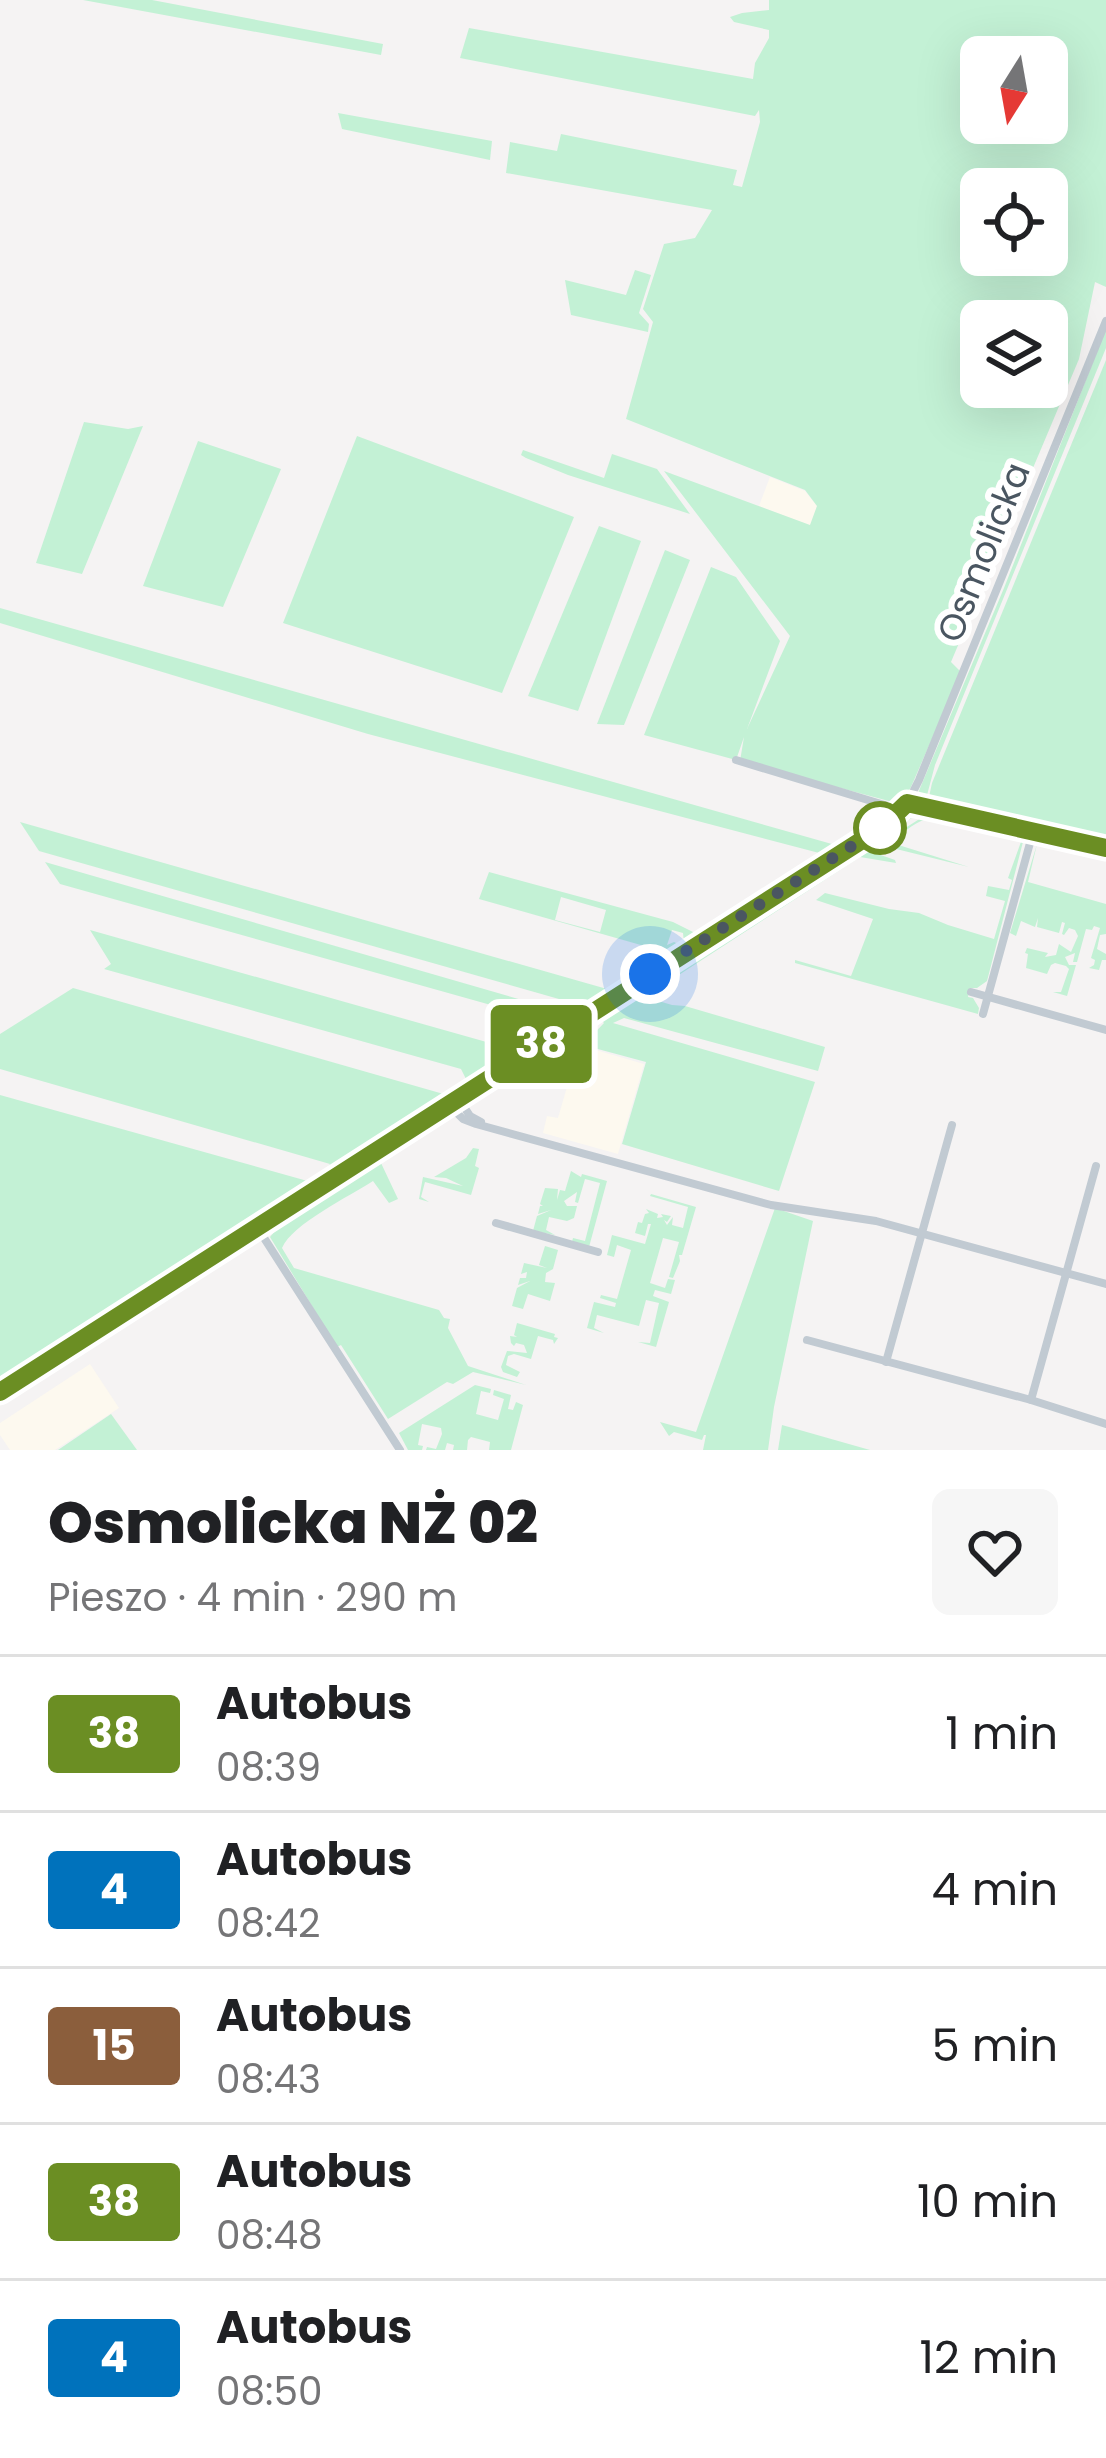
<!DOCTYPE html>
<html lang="pl">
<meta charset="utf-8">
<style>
:root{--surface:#fff;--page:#f6f6f6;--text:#202124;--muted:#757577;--line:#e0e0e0}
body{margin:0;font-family:Poppins,sans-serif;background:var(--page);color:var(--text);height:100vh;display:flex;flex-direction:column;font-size:45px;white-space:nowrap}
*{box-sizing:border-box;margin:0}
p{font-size:39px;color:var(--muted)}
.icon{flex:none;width:66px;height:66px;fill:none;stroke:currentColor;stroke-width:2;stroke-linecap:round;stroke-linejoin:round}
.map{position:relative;height:1450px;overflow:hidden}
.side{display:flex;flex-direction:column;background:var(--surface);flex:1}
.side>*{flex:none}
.badge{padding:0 24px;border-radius:9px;font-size:42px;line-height:78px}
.needle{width:78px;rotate:191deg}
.buttons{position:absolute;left:960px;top:36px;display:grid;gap:24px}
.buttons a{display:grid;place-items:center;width:108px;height:108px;border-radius:18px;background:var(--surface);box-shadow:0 12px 48px #0002;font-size:60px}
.you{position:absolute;width:60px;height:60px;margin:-30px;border:9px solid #fff;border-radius:50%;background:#1a73e8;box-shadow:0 0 0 18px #1a73e833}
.map>.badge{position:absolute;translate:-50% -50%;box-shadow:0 0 0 6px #fff}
.round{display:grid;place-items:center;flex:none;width:126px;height:126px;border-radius:18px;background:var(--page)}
.head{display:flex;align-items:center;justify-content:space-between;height:204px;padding:0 48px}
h1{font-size:57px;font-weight:800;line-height:90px}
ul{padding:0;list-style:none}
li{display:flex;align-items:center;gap:36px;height:156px;padding:0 48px;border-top:3px solid var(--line)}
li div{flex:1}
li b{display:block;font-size:45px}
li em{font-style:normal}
li .badge{min-width:132px;font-weight:700;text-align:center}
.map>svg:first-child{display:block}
.commercial{fill:#fdf9ef}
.green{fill:#c3f1d5;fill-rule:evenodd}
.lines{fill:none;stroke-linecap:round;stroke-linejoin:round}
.minor{stroke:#c1cad2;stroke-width:8}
.line-casing{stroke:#fff;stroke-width:27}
.line{stroke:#6b8e23;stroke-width:18}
.walk{stroke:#4a5661;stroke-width:12;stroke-dasharray:0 21.6}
.stop-dot{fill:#fff;stroke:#6b8e23;stroke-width:6}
.labels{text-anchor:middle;stroke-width:12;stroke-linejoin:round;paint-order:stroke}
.street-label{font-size:36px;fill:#4a5661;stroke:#fff}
</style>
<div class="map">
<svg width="1106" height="1450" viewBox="0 0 1106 1450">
<rect width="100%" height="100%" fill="#f5f3f3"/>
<!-- commercial -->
<g class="commercial">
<path d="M 770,477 L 805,491 L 817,506 L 811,526 L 759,506 Z"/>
<path d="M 582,1046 L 644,1064 L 618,1154 L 543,1133 L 547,1116 L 558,1118 L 578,1049 Z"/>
<path d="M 90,1364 L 119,1408 L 55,1450 L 10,1450 L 0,1435 L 0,1423 Z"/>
</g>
<!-- green -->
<g class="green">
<path d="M 83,0 L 152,0 L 383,44 L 381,55 Z"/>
<path d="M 769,0 L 1106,0 L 1106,287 L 1095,282 L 1079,359 L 951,662 L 961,672 L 911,787 L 900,804 L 740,761 L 744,737 L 736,760 L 644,735 L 711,567 L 736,577 L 780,641 L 747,729 L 790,636 L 664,471 L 810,525 L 817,506 L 805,490 L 626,419 L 653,322 L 643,309 L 664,244 L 695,238 L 712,210 L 506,173 L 510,142 L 557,151 L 561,134 L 737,170 L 733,185 L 742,187 L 760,122 L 759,110 L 755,116 L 460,58 L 469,28 L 753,79 L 755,63 L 769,38 L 769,30 L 734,22 L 730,17 L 742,13 L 769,10 ZM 981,57 L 1047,57 L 1047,123 L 981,123 ZM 981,189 L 1047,189 L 1047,255 L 981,255 ZM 981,321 L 1047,321 L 1047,387 L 981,387 Z"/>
<path d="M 338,113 L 492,141 L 490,160 L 342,129 Z"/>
<path d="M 635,270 L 651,275 L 639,313 L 649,324 L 648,332 L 571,315 L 565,280 L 626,295 Z"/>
<path d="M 1106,329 L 1106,348 L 935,765 L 926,799 L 918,793 L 1004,588 Z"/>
<path d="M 1106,360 L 1106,835 L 929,797 L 932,783 Z"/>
<path d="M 84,422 L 128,429 L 143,426 L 82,574 L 36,563 Z"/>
<path d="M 357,436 L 574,517 L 502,693 L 283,623 Z"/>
<path d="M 198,441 L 281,469 L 223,607 L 143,586 Z"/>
<path d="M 523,450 L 604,478 L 612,454 L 657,469 L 690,514 L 568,475 L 526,458 L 521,455 Z"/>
<path d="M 599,526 L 641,541 L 578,711 L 528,696 Z"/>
<path d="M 665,550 L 690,560 L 624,725 L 597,724 Z"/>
<path d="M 0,608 L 839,846 L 823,854 L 368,734 L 0,623 Z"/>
<path d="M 913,812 L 921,812 L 531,1062 L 524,1069 L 522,1067 L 559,1037 Z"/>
<path d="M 938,815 L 1013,831 L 1024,838 L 987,981 L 977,988 L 970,988 L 968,997 L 973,998 L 979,1008 L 978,1014 L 795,963 L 795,960 L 851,976 L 873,919 L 816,900 L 825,893 L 889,909 L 919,913 L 948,925 L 994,939 L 1005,901 L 986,896 L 988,886 L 1009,890 L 1012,880 L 1008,878 L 1022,839 C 1002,828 947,814 924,820 C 914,823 899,835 892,843 L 969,867 L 880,845 L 872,852 L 895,860 L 896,863 L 860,857 L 645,997 L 672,1005 L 685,1006 L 825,1047 L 818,1071 L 624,1018 L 613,1023 L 815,1082 L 779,1191 L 622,1144 L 646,1062 L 583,1045 L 604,1023 L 602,1021 L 921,818 L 932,819 Z"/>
<path d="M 20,822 L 614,991 L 587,1007 L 39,851 Z"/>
<path d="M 1037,844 L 1028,882 L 1106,904 L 1106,934 L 1100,935 L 1097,949 L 1106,954 L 1106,960 L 1102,960 L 1099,970 L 1089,968 L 1094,965 L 1095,960 L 1091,958 L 1100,928 L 1094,926 L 1092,930 L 1086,929 L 1077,962 L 1073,962 L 1075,953 L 1065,957 L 1069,965 L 1076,965 L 1067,996 L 1053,992 L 1061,992 L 1069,969 L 1066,966 L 1055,963 L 1051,965 L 1047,974 L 1026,968 L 1028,954 L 1025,953 L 1027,948 L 1048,953 L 1045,957 L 1056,955 L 1059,944 L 1071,952 L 1078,936 L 1075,930 L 1069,928 L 1064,935 L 1062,934 L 1065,923 L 1062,922 L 1059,933 L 1037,927 L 1038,918 L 1035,927 L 1021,921 L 1016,936 L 1010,933 Z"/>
<path d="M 45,862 L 574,1015 L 469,1085 L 461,1069 L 104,969 L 111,964 L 90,930 L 490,1043 L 498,1007 L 60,884 Z"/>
<path d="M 489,872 L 673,922 L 697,934 L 684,943 L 683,933 L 672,930 L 667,945 L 674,942 L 680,945 L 669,953 L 479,899 ZM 561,897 L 606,910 L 600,932 L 555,920 Z"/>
<path d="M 73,988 L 447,1095 L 326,1178 L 323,1175 L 330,1164 L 0,1069 L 0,1034 Z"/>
<path d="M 0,1095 L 311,1182 L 310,1187 L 0,1384 Z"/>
<path d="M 473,1148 L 479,1149 L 475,1166 L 479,1168 L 471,1195 L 425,1182 L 421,1197 L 429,1202 L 419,1199 L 423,1177 L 463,1186 L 446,1178 L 434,1177 L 466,1158 Z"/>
<path d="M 381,1163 L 398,1199 L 389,1203 L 373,1181 C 350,1196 292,1224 282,1248 L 294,1268 L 439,1310 L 444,1318 L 450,1319 L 448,1328 L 468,1366 L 526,1385 L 473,1372 L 453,1384 L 447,1382 L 388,1419 L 341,1345 L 337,1347 L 270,1237 L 275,1231 Z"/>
<path d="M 571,1171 L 581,1177 L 582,1174 L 607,1181 L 589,1247 L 572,1242 L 573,1238 L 585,1241 L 600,1183 L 585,1179 L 578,1203 L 575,1202 L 577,1192 L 564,1201 L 567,1206 L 577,1206 L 574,1218 L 567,1221 L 549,1217 L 546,1230 L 555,1235 L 533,1231 L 537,1216 L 551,1210 L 538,1214 L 540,1206 L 543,1206 L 540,1204 L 545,1188 L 558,1189 L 557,1200 L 560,1190 L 565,1191 Z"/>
<path d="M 651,1194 L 696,1207 L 682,1255 L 679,1255 L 680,1261 L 673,1278 L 669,1277 L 679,1242 L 663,1238 L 650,1283 L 665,1288 L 668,1279 L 675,1280 L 671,1294 L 655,1290 L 653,1296 L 669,1302 L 656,1347 L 638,1342 L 650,1343 L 659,1303 L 646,1300 L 639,1326 L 597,1315 L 594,1328 L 604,1333 L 587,1328 L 594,1302 L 615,1307 L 616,1303 L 600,1298 L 601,1295 L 617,1299 L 631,1250 L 617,1245 L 614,1257 L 607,1255 L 612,1235 L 645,1244 L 651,1224 L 648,1224 L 645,1236 L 635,1233 L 638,1222 L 642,1223 L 645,1214 L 649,1213 L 646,1209 L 658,1214 L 657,1218 L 663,1217 L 661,1214 L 671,1216 L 667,1222 L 664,1220 L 667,1225 L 673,1217 L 672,1225 L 683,1228 L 688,1207 L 650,1196 Z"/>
<path d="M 775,1208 L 813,1221 L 774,1407 L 768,1450 L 703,1450 L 706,1435 L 704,1435 L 702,1440 L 674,1432 L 669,1436 L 660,1422 L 696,1432 Z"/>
<path d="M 545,1246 L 558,1250 L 553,1269 L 546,1273 L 545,1282 L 555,1283 L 550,1301 L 528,1294 L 523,1309 L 512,1306 L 517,1288 L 530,1281 L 518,1285 L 520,1278 L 526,1278 L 527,1272 L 521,1274 L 524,1263 L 547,1268 L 539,1265 Z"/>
<path d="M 517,1323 L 555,1334 L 554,1337 L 558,1338 L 554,1344 L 553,1340 L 538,1336 L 531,1359 L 514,1354 L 508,1356 L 506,1365 L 520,1372 L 517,1377 L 503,1372 L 501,1367 L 507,1351 L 527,1353 L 524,1345 L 516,1343 L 514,1346 L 511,1343 L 510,1336 L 517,1337 L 514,1335 Z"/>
<path d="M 475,1385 L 491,1389 L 490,1393 L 481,1391 L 476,1414 L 498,1420 L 504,1399 L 493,1395 L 494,1390 L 511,1395 L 508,1409 L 513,1410 L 516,1402 L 523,1405 L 511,1450 L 489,1450 L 490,1442 L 471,1437 L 468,1440 L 467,1450 L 453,1450 L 454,1445 L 447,1443 L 445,1450 L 426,1450 L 427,1447 L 436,1449 L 442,1434 L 441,1428 L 422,1424 L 418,1445 L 423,1446 L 422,1450 L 408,1450 L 399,1433 Z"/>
<path d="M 111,1414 L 137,1450 L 58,1450 Z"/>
<path d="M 782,1425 L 870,1450 L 778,1450 Z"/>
</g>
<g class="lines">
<!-- minor -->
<g class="minor">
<path d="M 736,760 L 901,810"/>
<path d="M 907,803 L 1106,848"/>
<path d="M 971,992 L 1106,1030"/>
<path d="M 983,1014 L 1033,832"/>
<path d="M 458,1098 L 470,1116 L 481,1122"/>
<path d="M 448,1104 L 463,1119 L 476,1124 L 771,1205 L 876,1221 L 1106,1284"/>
<path d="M 496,1223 L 598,1252"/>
<path d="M 257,1227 L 400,1450"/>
<path d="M 807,1340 L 1031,1400 L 1106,1424"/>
<path d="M 886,1362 L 952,1125"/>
<path d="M 0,1392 L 895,816 L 910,798 L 919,780 L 1106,321"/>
<path d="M 1031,1400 L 1096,1166"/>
</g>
</g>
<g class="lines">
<!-- line casing -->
<g class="line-casing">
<path id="line" d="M 0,1392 L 881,828 L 907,803 L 1106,848"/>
</g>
<!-- line -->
<use href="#line" class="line"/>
<!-- walk -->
<path class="walk" d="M 650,974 L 880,828"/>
</g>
<!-- markers -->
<circle class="stop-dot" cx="880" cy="828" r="24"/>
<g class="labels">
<!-- street labels -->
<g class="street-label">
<text transform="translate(983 552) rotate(-68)" y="13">Osmolicka</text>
</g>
</g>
</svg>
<div class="buttons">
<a><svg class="needle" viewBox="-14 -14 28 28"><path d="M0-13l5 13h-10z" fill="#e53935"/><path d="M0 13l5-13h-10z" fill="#757577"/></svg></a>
<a><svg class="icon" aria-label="locate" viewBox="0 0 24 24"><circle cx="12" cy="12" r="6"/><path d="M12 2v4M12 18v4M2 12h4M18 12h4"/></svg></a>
<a><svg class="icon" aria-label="layers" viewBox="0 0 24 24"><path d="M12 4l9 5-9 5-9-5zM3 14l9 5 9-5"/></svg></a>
</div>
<div class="you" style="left:650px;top:974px"></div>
<b class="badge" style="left:541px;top:1044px;background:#6b8e23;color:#fff">38</b>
</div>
<section class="side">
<div class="head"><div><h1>Osmolicka NŻ 02</h1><p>Pieszo · 4 min · 290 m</p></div><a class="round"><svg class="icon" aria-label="heart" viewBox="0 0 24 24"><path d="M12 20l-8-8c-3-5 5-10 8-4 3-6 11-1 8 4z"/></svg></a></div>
<ul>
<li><span class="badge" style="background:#6b8e23;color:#fff">38</span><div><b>Autobus</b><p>08:39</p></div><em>1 min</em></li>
<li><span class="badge" style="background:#0072bc;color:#fff">4</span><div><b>Autobus</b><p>08:42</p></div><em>4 min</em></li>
<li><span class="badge" style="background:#8b5e3c;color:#fff">15</span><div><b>Autobus</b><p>08:43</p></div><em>5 min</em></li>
<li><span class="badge" style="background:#6b8e23;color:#fff">38</span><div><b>Autobus</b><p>08:48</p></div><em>10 min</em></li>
<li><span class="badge" style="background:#0072bc;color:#fff">4</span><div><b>Autobus</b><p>08:50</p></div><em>12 min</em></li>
</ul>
</section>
